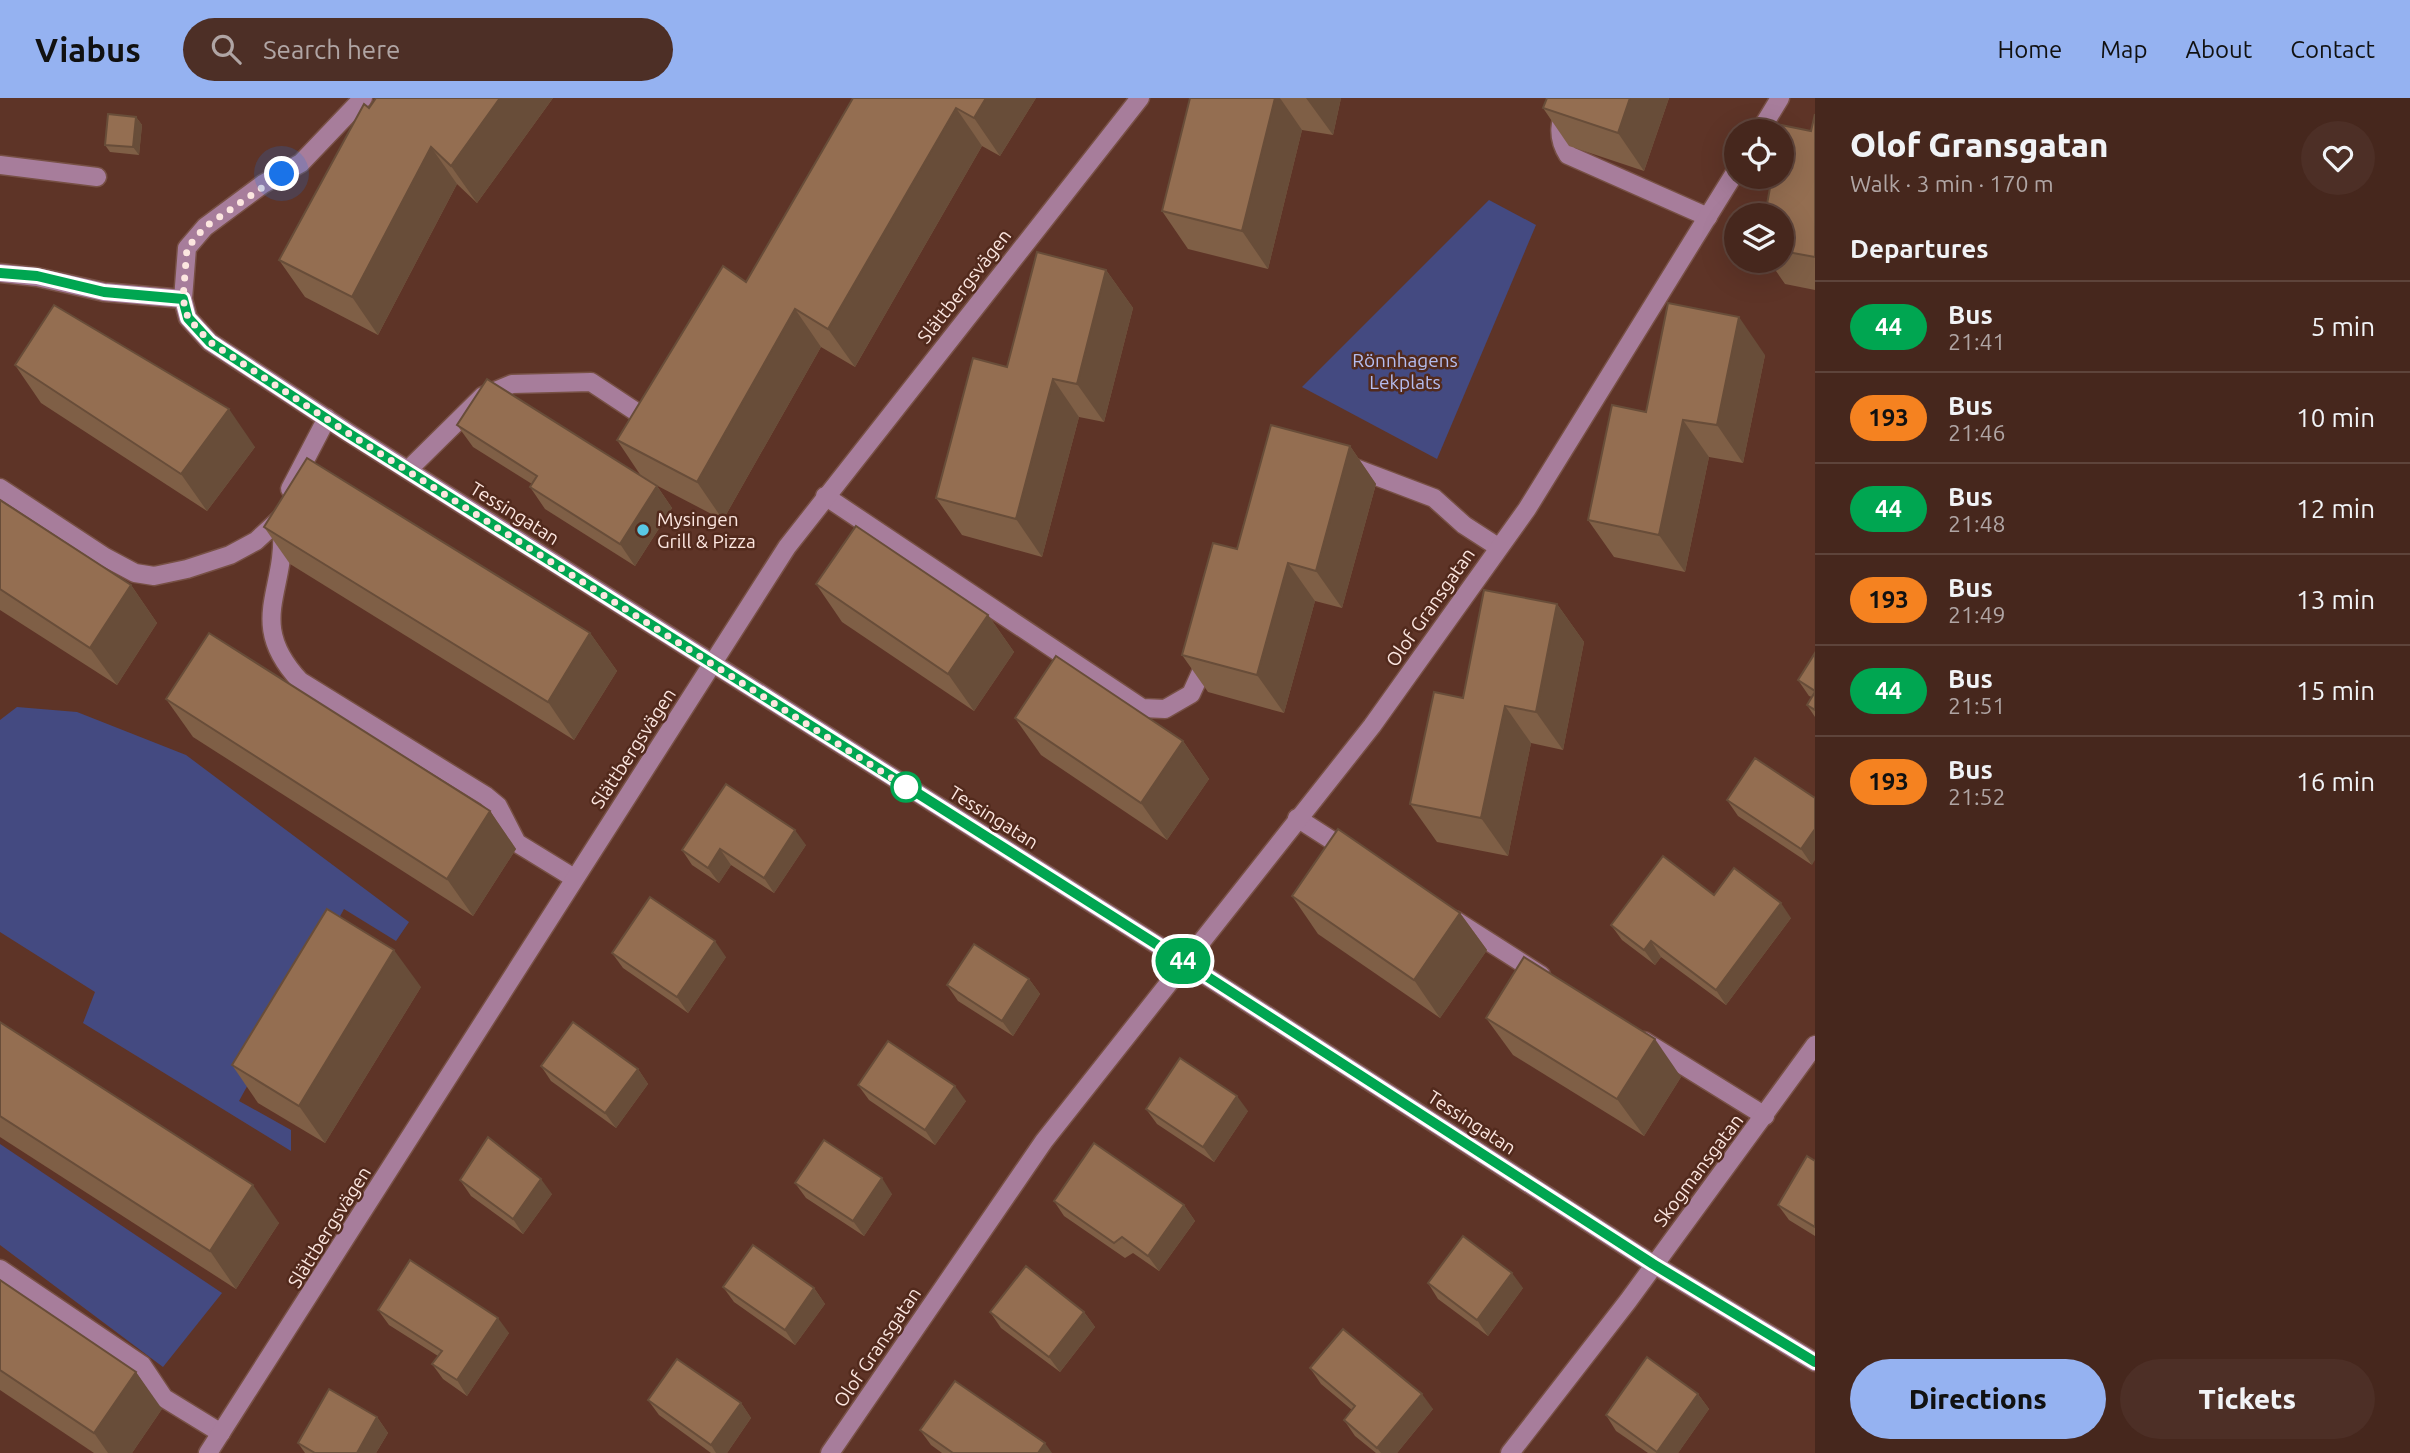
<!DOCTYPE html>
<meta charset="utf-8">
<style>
:root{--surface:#46271d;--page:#4d2f26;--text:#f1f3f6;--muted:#b0a5a4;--line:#5e443b;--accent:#95b2f1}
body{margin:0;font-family:Ubuntu,sans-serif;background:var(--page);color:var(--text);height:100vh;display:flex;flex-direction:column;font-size:26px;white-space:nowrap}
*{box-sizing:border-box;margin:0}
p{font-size:23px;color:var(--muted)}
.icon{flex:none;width:38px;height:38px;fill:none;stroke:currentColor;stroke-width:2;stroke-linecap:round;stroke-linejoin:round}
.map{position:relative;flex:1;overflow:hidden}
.panel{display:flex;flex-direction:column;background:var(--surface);width:595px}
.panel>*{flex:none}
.badge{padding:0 14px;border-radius:23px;font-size:24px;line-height:46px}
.tools{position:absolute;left:1724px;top:21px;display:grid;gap:14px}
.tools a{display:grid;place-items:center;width:70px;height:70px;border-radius:50%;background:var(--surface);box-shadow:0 7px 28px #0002,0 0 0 2px var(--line);font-size:35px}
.you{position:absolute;width:35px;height:35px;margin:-18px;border:5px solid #fff;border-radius:50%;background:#1a73e8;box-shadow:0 0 0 10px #1a73e833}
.map>.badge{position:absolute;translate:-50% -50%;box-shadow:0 0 0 4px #fff}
h2{padding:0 35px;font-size:26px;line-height:63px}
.round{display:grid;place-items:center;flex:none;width:74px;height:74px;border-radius:37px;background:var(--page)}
.headline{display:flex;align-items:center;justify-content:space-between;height:119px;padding:0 35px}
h1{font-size:33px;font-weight:800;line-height:52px}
.cta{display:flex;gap:14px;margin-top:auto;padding:14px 35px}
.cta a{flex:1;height:80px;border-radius:42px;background:var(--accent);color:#111;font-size:28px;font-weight:800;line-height:80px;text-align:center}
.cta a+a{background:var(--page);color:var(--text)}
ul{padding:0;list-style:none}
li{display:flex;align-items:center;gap:21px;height:91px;padding:0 35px;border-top:2px solid var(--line)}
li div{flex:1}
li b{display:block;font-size:26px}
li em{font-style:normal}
li .badge{min-width:77px;font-weight:700;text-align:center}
header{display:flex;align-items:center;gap:42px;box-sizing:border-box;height:98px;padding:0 35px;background:var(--accent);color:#111}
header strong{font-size:33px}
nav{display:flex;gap:38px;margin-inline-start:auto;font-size:24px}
.search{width:490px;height:63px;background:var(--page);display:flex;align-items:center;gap:18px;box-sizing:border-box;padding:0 24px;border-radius:38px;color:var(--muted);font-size:26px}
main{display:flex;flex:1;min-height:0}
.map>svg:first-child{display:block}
.green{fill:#444a81}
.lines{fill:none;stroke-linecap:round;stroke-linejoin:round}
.minor-casing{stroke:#775045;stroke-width:21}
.minor{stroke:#a77d9b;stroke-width:18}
.wall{fill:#7f5f46}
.shaded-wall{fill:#684d39}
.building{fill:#946e51;stroke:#684d39;stroke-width:2}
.line-casing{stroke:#fff;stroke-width:16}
.line{stroke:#00a651;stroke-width:10}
.walk{stroke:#fce6e0;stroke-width:7;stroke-dasharray:0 12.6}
.poi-dot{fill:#59c8e5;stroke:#522a1d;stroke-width:2.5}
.stop-dot{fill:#fff;stroke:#00a651;stroke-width:3.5}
.labels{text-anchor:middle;stroke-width:5;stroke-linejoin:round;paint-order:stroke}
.street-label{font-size:19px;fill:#fce6e0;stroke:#522a1d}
.park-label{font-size:19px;fill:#b5bdef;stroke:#522a1d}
.poi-label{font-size:19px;fill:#fce6e0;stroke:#522a1d;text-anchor:start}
</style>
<header>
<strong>Viabus</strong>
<div class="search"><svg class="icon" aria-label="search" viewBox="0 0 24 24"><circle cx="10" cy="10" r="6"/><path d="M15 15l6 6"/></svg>Search here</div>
<nav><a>Home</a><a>Map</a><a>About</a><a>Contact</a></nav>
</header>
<main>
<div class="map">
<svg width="1815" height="1355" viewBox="0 0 1815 1355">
<rect width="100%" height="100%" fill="#5e3427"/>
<!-- green -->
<g class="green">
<path d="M 1489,102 L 1536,127 L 1437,361 L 1302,289 Z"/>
<path d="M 17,609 L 77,614 L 186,657 L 409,824 L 396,843 L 344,811 L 239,1003 L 291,1032 L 291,1053 L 83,925 L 95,894 L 0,834 L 0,622 Z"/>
<path d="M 0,1046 L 222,1195 L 163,1269 L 0,1147 Z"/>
</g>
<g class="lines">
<!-- minor casing -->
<g class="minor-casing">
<g id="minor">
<path d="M 363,0 L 301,65 L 263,86 L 205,129 L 187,150 L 183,201 L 188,220 L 210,244 L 349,335 L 1186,865 L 1653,1166 L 1815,1264"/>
<path d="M 1568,0 C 1561,22 1555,37 1568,57 L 1708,119"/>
<path d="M 1760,33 L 1780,0"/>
<path d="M 0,67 L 97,79"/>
<path d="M 0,175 L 37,179 L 104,194 L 183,201"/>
<path d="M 1347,367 L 1434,400 L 1464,427 L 1498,449"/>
<path d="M 408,372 L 483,298 L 512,286 L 591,284 L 650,323 L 652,319"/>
<path d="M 0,390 L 105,459 L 135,475 L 154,478 L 187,471 L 230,457 L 256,443 L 281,420"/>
<path d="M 290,391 L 327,320"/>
<path d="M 825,398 L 1142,610 L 1165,611 L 1191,596 L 1207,561"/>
<path d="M 282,432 C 286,494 246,525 300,583 L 486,698 L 498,708 L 517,745 L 574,780"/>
<path d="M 1297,720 L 1350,754"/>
<path d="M 1455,822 L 1541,877"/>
<path d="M 1644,943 L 1765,1018"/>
<path d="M 0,1171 L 142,1267 L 164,1300 L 221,1335"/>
<path d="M 208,1355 L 787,449 L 1140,0"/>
<path d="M 830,1355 L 1044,1043 L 1372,628 L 1527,411 L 1736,73"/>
<path d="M 1510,1355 L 1628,1203 L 1815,947"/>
</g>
</g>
<!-- minor -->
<use href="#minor" class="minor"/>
</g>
<!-- wall -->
<g class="wall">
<path d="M 376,0 L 553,0 L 477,105 L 457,86 L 378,237 L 305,199 L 279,162 Z"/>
<path d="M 853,0 L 1036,0 L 1000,58 L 982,48 L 855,269 L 821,249 L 723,422 L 654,386 L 657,388 L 672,410 L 635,468 L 545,411 L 530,389 L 532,386 L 473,349 L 457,327 L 641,378 L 617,342 L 746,184 Z"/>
<path d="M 1190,0 L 1341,0 L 1333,37 L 1302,32 L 1268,171 L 1188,151 L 1162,113 Z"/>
<path d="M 1547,0 L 1669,0 L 1644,73 L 1569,48 L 1543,10 Z"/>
<path d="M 1815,16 L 1815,192 L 1785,186 L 1769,163 L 1782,163 L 1782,117 L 1811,33 Z"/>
<path d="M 136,19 L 142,27 L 139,57 L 110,54 L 105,47 Z"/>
<path d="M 1106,172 L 1133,210 L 1104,324 L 1079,319 L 1042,459 L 962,437 L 936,400 L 1007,269 Z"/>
<path d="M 1765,257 L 1743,365 L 1709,359 L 1685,474 L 1614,459 L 1588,422 L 1646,314 Z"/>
<path d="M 15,267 L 255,349 L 207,413 L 41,305 Z"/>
<path d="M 1350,348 L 1376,386 L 1342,510 L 1315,503 L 1284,615 L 1208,594 L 1182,557 L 1237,451 Z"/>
<path d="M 0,402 L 131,487 L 157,525 L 117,587 L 0,512 Z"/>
<path d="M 264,429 L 590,535 L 617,573 L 574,642 L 290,466 Z"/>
<path d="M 816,486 L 988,517 L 1014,554 L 974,613 L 842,524 Z"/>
<path d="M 1557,506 L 1584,544 L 1563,652 L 1531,645 L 1508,758 L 1437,744 L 1410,706 L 1463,600 Z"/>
<path d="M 1815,555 L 1815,619 L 1807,607 L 1812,599 L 1809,598 L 1798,582 Z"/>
<path d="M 166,601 L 490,713 L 516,751 L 473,818 L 193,639 Z"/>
<path d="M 1015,620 L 1183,643 L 1209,681 L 1167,742 L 1041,657 Z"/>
<path d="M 1755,660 L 1812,767 L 1738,718 L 1727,702 Z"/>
<path d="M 806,747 L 774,795 L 731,767 L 719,785 L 692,767 L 682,752 Z"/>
<path d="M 1292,798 L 1460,815 L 1487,852 L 1440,920 L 1318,836 Z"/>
<path d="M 1791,820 L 1726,907 L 1661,859 L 1655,867 L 1622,842 L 1611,827 Z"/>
<path d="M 612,855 L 726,859 L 688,915 L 623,870 Z"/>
<path d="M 1029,881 L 1040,896 L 1013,938 L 958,903 L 947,887 Z"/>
<path d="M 421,889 L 325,1045 L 258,1005 L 232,967 Z"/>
<path d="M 1486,920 L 1681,979 L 1644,1038 L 1513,957 Z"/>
<path d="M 0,924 L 279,1125 L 236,1191 L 0,1039 Z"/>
<path d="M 541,968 L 638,971 L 648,986 L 616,1030 L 551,983 Z"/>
<path d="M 858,987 L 966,1003 L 935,1047 L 869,1002 Z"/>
<path d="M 1146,1011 L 1248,1013 L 1214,1064 L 1157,1026 Z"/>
<path d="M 1815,1063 L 1815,1138 L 1789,1122 L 1778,1107 Z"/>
<path d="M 460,1082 L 552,1096 L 523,1136 L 471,1098 Z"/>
<path d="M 795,1085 L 892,1096 L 864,1138 L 806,1100 Z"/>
<path d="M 1054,1103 L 1184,1107 L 1195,1123 L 1159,1173 L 1133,1155 L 1125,1160 L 1064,1118 Z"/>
<path d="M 0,1182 L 162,1311 L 132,1355 L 94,1355 L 0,1292 Z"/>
<path d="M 1428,1185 L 1523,1190 L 1488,1238 L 1438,1201 Z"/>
<path d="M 723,1189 L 814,1190 L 825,1206 L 795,1247 L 734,1204 Z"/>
<path d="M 378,1212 L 509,1235 L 467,1298 L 443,1281 L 432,1266 L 438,1258 L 389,1227 Z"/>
<path d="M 990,1214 L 1084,1214 L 1095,1229 L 1060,1274 L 1001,1230 Z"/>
<path d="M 1310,1270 L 1433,1311 L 1397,1355 L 1376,1355 L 1355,1338 L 1344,1322 L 1352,1312 L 1321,1286 Z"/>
<path d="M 1698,1296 L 1709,1311 L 1678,1355 L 1648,1355 L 1616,1333 L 1606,1317 Z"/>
<path d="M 648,1302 L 741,1305 L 751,1320 L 727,1355 L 711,1355 L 659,1317 Z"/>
<path d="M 377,1319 L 388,1335 L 376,1355 L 305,1355 L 298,1345 Z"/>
<path d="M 920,1332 L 1052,1355 L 942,1355 L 931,1347 Z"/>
</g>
<!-- shaded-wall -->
<g class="shaded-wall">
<path d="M 500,0 L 553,0 L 477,105 L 451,68 Z"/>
<path d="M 986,0 L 1036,0 L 1000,58 L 974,20 Z"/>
<path d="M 1275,0 L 1280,0 L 1302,32 L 1268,171 L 1242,133 Z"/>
<path d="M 1306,0 L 1341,0 L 1333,37 Z"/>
<path d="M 1630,0 L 1669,0 L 1644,73 L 1618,35 Z"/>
<path d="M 956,10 L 982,48 L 855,269 L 828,231 Z"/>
<path d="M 136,19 L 142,27 L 139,57 L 133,49 Z"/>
<path d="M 431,49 L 457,86 L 378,237 L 352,199 Z"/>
<path d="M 1106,172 L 1133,210 L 1104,324 L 1077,286 Z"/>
<path d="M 795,211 L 821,249 L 723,422 L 697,384 Z"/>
<path d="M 1739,219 L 1765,257 L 1743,365 L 1717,327 Z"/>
<path d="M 1053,281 L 1079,319 L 1042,459 L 1016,421 Z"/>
<path d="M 229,311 L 255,349 L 207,413 L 181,376 Z"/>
<path d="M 1683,322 L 1709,359 L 1685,474 L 1659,437 Z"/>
<path d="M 1350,348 L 1376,386 L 1342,510 L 1316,473 Z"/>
<path d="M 657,388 L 672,410 L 635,468 L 620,446 Z"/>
<path d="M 1288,465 L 1315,503 L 1284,615 L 1257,577 Z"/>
<path d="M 131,487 L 157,525 L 117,587 L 90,550 Z"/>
<path d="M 1557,506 L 1584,544 L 1563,652 L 1536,614 Z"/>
<path d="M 988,517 L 1014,554 L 974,613 L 948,576 Z"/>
<path d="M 590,535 L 617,573 L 574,642 L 548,604 Z"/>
<path d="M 1505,608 L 1531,645 L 1508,758 L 1481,720 Z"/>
<path d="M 1183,643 L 1209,681 L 1167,742 L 1141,705 Z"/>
<path d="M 490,713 L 516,751 L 473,818 L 447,781 Z"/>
<path d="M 1815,731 L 1815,762 L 1812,767 L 1801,751 Z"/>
<path d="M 795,732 L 806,747 L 774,795 L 764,780 Z"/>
<path d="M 720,751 L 731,767 L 719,785 L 708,770 Z"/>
<path d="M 1781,805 L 1791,820 L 1726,907 L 1716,892 Z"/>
<path d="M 1460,815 L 1487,852 L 1440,920 L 1414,882 Z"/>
<path d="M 715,843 L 726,859 L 688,915 L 677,899 Z"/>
<path d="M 1651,843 L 1661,859 L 1655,867 L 1644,852 Z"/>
<path d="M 394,852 L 421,889 L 325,1045 L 299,1008 Z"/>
<path d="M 1029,881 L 1040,896 L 1013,938 L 1002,923 Z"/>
<path d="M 1655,941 L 1681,979 L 1644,1038 L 1617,1001 Z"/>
<path d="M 638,971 L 648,986 L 616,1030 L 605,1015 Z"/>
<path d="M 955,988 L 966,1003 L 935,1047 L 925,1032 Z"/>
<path d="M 1237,998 L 1248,1013 L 1214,1064 L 1203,1049 Z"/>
<path d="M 882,1080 L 892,1096 L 864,1138 L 853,1123 Z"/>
<path d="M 541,1081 L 552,1096 L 523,1136 L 513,1121 Z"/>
<path d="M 253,1087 L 279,1125 L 236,1191 L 210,1153 Z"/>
<path d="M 1184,1107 L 1195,1123 L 1159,1173 L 1148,1158 Z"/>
<path d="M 1512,1175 L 1523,1190 L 1488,1238 L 1477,1222 Z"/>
<path d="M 814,1190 L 825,1206 L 795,1247 L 785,1232 Z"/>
<path d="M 1084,1214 L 1095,1229 L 1060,1274 L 1049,1259 Z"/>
<path d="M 498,1220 L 509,1235 L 467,1298 L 457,1282 Z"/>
<path d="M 136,1274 L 162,1311 L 132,1355 L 108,1355 L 94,1335 Z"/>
<path d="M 1422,1296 L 1433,1311 L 1397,1355 L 1381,1355 L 1377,1350 Z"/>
<path d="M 1698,1296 L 1709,1311 L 1678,1355 L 1658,1355 L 1657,1354 Z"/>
<path d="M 741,1305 L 751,1320 L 727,1355 L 716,1355 L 711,1347 Z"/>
<path d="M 377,1319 L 388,1335 L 376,1355 L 357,1355 Z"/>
<path d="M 1045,1345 L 1052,1355 L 1038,1355 Z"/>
</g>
<!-- building -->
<g class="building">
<path d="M 376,0 L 500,0 L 451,68 L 431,49 L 352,199 L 279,162 L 364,6 L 369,10 Z"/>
<path d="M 853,0 L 986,0 L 974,20 L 956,10 L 828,231 L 795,211 L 697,384 L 617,342 L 723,168 L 746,184 Z"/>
<path d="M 1190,0 L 1275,0 L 1242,133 L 1162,113 Z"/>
<path d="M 1547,0 L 1630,0 L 1618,35 L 1543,10 Z"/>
<path d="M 108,16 L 136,19 L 133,49 L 105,47 Z"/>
<path d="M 1815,16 L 1815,159 L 1782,153 L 1782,117 L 1765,117 L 1772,79 L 1782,79 L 1782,33 L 1780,33 L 1781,27 L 1811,33 Z"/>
<path d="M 1037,154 L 1106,172 L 1077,286 L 1053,281 L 1016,421 L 936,400 L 973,260 L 1007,269 Z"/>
<path d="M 1668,205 L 1739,219 L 1717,327 L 1683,322 L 1659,437 L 1588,422 L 1612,307 L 1646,314 Z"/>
<path d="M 54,207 L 229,311 L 181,376 L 15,267 Z"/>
<path d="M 487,281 L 657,388 L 620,446 L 530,389 L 537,378 L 457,327 Z"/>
<path d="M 1271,327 L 1350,348 L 1316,473 L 1288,465 L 1257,577 L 1182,557 L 1213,445 L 1237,451 Z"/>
<path d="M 307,360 L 590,535 L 548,604 L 264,429 Z"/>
<path d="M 0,402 L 131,487 L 90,550 L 0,491 Z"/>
<path d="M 856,428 L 988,517 L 948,576 L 816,486 Z"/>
<path d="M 1484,492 L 1557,506 L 1536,614 L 1505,608 L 1481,720 L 1410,706 L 1434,594 L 1463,600 Z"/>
<path d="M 209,535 L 490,713 L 447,781 L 166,601 Z"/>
<path d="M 1815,555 L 1815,593 L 1798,582 Z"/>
<path d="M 1056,558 L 1183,643 L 1141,705 L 1015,620 Z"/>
<path d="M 1815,594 L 1815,612 L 1807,607 Z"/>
<path d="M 1755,660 L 1815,700 L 1815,731 L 1801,751 L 1727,702 Z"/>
<path d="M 726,686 L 795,732 L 764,780 L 720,751 L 708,770 L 682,752 Z"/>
<path d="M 1338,731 L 1460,815 L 1414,882 L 1292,798 Z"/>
<path d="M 1663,758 L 1714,797 L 1734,770 L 1781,805 L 1716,892 L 1651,843 L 1644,852 L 1611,827 Z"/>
<path d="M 650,799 L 715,843 L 677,899 L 612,855 Z"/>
<path d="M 327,811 L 394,852 L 299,1008 L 232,967 Z"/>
<path d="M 974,846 L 1029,881 L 1002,923 L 947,887 Z"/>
<path d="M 1524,859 L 1655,941 L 1617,1001 L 1486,920 Z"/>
<path d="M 0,924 L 253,1087 L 210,1153 L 0,1018 Z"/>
<path d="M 573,924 L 638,971 L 605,1015 L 541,968 Z"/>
<path d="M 888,943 L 955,988 L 925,1032 L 858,987 Z"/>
<path d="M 1180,960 L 1237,998 L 1203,1049 L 1146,1011 Z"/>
<path d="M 488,1039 L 541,1081 L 513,1121 L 460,1082 Z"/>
<path d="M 824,1042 L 882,1080 L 853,1123 L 795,1085 Z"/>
<path d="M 1094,1045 L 1184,1107 L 1148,1158 L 1122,1139 L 1114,1145 L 1054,1103 Z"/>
<path d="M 1807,1058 L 1815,1063 L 1815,1129 L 1778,1107 Z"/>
<path d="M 1463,1138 L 1512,1175 L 1477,1222 L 1428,1185 Z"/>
<path d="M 753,1147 L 814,1190 L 785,1232 L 723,1189 Z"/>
<path d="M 410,1162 L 498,1220 L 457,1282 L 432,1266 L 442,1253 L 378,1212 Z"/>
<path d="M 1026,1168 L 1084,1214 L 1049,1259 L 990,1214 Z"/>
<path d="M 0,1182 L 136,1274 L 94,1335 L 0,1272 Z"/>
<path d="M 1343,1231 L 1422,1296 L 1377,1350 L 1344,1322 L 1355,1308 L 1310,1270 Z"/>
<path d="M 1647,1259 L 1698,1296 L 1657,1354 L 1606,1317 Z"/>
<path d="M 677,1261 L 741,1305 L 711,1347 L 648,1302 Z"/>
<path d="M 955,1283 L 1045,1345 L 1038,1355 L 953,1355 L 920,1332 Z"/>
<path d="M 329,1291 L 377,1319 L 357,1355 L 315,1355 L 298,1345 Z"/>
</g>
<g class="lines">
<!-- line casing -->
<g class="line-casing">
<path id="line" d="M 0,175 L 37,178 L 104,194 L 183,201 L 188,220 L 210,244 L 348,335 L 1186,865 L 1653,1166 L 1815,1264"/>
</g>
<!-- line -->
<use href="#line" class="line"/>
<!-- walk -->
<path class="walk" d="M 282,76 L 205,129 L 187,150 L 183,201 L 188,220 L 210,244 L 348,335 L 906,689"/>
</g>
<!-- markers -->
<circle class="poi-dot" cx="643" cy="432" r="7"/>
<circle class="stop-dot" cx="906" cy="689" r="14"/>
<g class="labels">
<!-- street labels -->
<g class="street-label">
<text transform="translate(964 188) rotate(-52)" y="7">Slättbergsvägen</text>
<text transform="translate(515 415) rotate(32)" y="7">Tessingatan</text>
<text transform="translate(1430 509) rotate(-55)" y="7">Olof Gransgatan</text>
<text transform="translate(633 650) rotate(-57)" y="7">Slättbergsvägen</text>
<text transform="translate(994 719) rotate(32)" y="7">Tessingatan</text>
<text transform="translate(1472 1024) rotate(33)" y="7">Tessingatan</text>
<text transform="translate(1698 1072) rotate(-53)" y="7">Skogmansgatan</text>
<text transform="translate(329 1129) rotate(-58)" y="7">Slättbergsvägen</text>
<text transform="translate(877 1249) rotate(-56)" y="7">Olof Gransgatan</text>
</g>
<!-- park labels -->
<g class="park-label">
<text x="1405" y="269">Rönnhagens<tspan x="1405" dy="22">Lekplats</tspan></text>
</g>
<!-- poi labels -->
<g class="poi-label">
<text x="657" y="428">Mysingen<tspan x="657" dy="22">Grill &amp; Pizza</tspan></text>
</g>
</g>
</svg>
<div class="tools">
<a><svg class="icon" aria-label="locate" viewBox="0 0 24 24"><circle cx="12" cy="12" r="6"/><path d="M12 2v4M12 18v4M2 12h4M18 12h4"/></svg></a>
<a><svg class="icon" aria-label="layers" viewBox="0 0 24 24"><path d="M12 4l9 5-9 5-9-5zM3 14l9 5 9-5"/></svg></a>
</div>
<div class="you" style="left:282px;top:76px"></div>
<b class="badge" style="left:1183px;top:863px;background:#00a651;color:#fff">44</b>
</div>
<section class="panel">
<div class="headline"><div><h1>Olof Gransgatan</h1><p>Walk · 3 min · 170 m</p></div><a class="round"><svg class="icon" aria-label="heart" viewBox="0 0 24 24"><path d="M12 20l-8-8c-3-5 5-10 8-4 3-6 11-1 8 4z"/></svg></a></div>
<h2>Departures</h2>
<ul>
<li><span class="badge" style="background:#00a651;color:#fff">44</span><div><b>Bus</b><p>21:41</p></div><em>5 min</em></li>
<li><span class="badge" style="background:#f58220;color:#111">193</span><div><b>Bus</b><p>21:46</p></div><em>10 min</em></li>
<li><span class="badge" style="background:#00a651;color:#fff">44</span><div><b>Bus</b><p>21:48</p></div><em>12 min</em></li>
<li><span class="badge" style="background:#f58220;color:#111">193</span><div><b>Bus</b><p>21:49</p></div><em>13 min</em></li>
<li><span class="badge" style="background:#00a651;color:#fff">44</span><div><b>Bus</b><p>21:51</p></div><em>15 min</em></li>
<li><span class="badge" style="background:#f58220;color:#111">193</span><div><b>Bus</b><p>21:52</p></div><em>16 min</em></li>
</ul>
<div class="cta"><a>Directions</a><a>Tickets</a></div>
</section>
</main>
